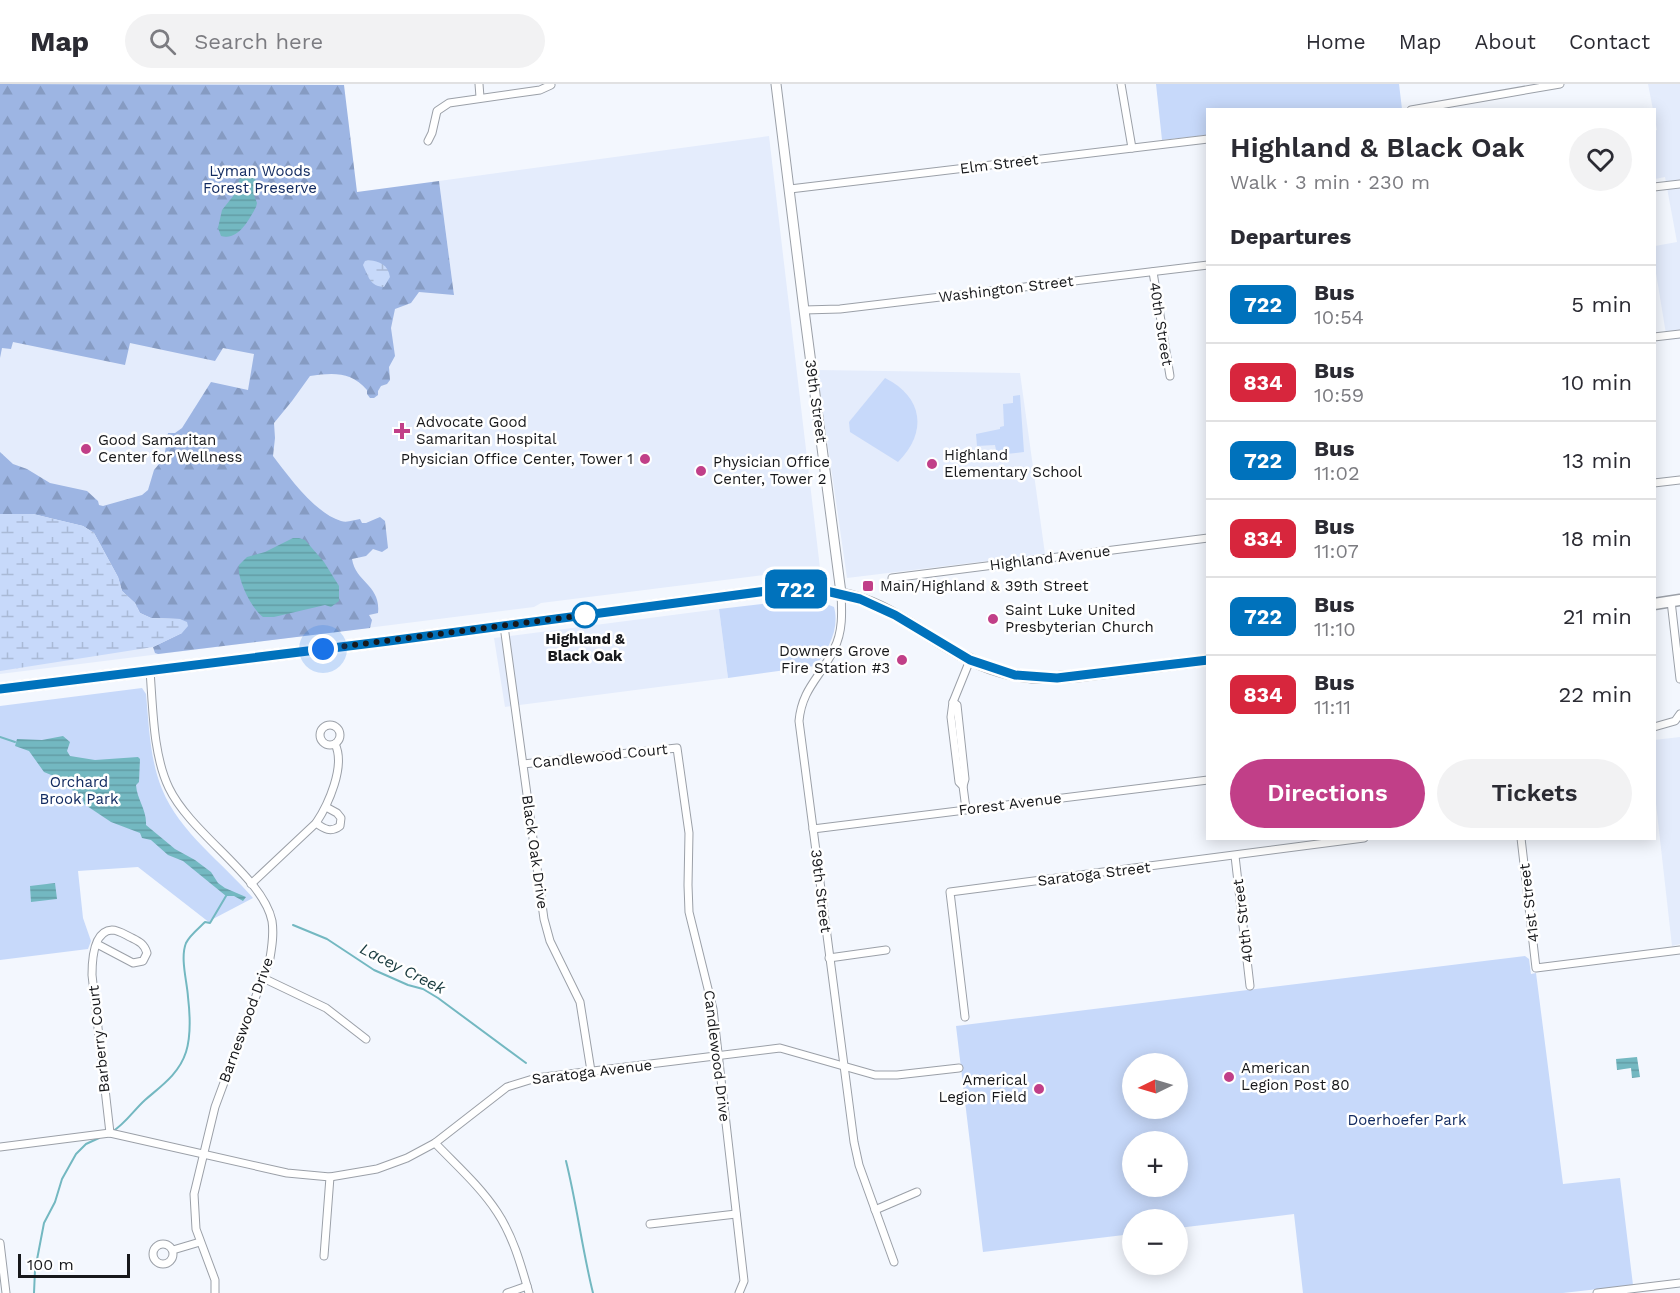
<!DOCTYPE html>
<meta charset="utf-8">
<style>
:root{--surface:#fff;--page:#f2f2f3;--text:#2b2b33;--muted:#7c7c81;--line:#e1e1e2;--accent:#c13f88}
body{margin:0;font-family:"Work Sans",sans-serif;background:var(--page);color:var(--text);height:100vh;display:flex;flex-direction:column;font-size:22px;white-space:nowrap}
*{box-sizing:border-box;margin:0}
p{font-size:20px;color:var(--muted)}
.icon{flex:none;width:33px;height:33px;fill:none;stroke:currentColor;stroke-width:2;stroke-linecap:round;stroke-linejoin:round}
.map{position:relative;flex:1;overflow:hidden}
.panel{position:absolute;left:1206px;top:24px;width:450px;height:732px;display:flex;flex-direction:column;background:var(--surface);border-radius:0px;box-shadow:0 3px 15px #0003}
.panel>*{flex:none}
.badge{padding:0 12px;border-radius:9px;font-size:21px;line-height:39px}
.needle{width:39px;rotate:265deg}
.tools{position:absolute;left:1122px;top:969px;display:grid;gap:12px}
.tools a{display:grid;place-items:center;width:66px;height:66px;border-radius:50%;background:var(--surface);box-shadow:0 3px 15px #0003;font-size:30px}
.scale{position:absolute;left:18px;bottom:15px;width:112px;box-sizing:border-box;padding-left:6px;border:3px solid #17181b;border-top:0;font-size:16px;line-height:21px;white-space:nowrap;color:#17181b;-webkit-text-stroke:4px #fff;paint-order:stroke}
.you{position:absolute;width:30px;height:30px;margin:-15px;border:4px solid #fff;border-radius:50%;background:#1a73e8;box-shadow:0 0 0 9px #1a73e833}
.map>.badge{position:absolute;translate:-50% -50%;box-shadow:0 0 0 3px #fff}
h2{padding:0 24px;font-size:22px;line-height:54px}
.round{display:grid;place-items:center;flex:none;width:63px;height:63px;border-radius:32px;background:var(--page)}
.head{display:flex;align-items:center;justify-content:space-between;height:102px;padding:0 24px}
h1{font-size:28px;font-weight:600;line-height:45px}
.cta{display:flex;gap:12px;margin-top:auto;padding:12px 24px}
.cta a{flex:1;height:69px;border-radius:36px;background:var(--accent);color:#fff;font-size:24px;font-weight:600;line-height:69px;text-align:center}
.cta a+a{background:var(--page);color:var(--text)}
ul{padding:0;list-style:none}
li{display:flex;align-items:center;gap:18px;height:78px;padding:0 24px;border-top:2px solid var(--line)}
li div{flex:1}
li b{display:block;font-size:22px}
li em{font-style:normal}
li .badge{min-width:66px;font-weight:700;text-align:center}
header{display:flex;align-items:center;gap:36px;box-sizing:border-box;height:84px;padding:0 30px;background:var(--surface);border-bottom:2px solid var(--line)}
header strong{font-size:28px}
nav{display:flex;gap:33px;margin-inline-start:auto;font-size:21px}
.search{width:420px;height:54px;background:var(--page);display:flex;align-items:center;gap:15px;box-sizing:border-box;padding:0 21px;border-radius:33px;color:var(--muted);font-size:22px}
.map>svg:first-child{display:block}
.built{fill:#e4ecfc}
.green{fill:#c7d9fa;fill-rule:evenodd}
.forest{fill:url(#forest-firs)}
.wetland{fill:url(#wetland-marsh)}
.water{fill:url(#water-rules)}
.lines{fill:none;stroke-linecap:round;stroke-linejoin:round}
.stream{stroke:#73b8c1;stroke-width:2}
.minor-casing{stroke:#9ba0a8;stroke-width:9}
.tertiary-casing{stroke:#9ba0a8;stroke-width:11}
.secondary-casing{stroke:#9ba0a8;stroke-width:13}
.minor{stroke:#fff;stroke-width:7}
.tertiary{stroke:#fff;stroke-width:9}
.secondary{stroke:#fff;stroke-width:10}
.line-casing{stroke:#fff;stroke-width:14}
.line{stroke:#0072bc;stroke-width:9}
.walk{stroke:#17181b;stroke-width:6;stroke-dasharray:0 10.8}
.poi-dot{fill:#c13f88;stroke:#fff;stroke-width:2}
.stop-dot{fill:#fff;stroke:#0072bc;stroke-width:3}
.labels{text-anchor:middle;stroke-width:5;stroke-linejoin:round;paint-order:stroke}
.street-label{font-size:15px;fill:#17181b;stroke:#fff}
.park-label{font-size:15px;fill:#122b61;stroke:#fff}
.poi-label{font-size:15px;fill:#17181b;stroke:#fff;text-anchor:start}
.stop-label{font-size:15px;font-weight:bold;fill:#17181b;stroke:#fff}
.water-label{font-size:16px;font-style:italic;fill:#17393d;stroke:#fff}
</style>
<header>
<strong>Map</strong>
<div class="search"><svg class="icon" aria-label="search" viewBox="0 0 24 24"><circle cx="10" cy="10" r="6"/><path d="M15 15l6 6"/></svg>Search here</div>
<nav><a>Home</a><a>Map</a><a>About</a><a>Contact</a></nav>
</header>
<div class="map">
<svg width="1680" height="1209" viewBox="0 0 1680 1209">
<defs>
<pattern id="forest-firs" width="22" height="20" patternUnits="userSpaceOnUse" patternTransform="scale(1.5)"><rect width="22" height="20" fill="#9db5e3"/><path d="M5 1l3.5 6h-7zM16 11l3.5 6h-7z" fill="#869bc2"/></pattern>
<pattern id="wetland-marsh" width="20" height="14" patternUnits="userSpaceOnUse" patternTransform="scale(1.5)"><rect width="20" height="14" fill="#c7d9fa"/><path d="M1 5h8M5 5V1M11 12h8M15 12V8" fill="none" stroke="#aabad6"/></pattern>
<pattern id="water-rules" width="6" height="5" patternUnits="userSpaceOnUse" patternTransform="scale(1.5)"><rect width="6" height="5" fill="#73b8c1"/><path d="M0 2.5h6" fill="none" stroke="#639da5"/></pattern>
</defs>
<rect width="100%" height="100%" fill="#f3f7fe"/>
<!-- built -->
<g class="built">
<path d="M 1648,0 L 1680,0 L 1680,255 L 1667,256 L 1655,183 L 1655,162 L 1677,158 L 1665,93 L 1655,95 L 1654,47 L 1657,46 Z"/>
<path d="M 769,52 L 820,484 L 541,519 L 534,523 L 0,590 L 0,168 L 454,210 L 439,97 Z"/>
<path d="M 817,286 L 1020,289 L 1045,470 L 847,494 Z"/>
<path d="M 719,525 L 728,594 L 505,623 L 494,554 Z"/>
<path d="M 1680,653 L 1680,860 L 1672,862 L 1655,711 L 1654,656 Z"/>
</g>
<!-- green -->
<g class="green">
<path d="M 1156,0 L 1399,0 L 1402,25 L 1208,26 L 1207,51 L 1162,56 Z"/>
<path d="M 885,294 C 923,313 928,348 898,378 L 850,348 L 849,338 Z"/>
<path d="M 1020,311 L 1024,368 L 997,371 L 995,361 L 977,362 L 976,350 L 1000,345 L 1000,343 L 1004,342 L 1003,320 L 1013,319 L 1013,312 Z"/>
<path d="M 788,517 L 824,519 L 834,523 C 840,545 828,566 815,582 L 728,594 L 719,525 Z"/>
<path d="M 142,604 L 146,610 C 149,642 150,676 162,705 C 179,748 223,779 253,814 L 211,836 L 210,839 L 138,783 L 78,787 L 83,834 L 91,857 L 88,865 L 0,876 L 0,622 Z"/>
<path d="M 1525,872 L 1529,875 L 1531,890 L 1536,889 L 1563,1100 L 1620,1094 L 1633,1201 L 1563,1209 L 1303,1209 L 1294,1130 L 1178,1144 L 1178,1136 L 1132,1136 L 1132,1150 L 983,1168 L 956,942 ZM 1132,980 L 1178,980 L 1178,1024 L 1132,1024 ZM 1132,1058 L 1178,1058 L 1178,1102 L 1132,1102 Z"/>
</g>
<!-- forest -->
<path class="forest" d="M 0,0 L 344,1 L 357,108 L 439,97 L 454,211 L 419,208 L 411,219 L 395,225 L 391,244 L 395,272 L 389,283 L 390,296 L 387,300 L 381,302 L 378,307 L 378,311 L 374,314 L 370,314 L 367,310 L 367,306 C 351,287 332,289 310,292 L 292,317 L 274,339 L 275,354 L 273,372 C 289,393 315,429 341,437 C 347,439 354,436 360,435 L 362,439 L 366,439 L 380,433 L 385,437 L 388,464 L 382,468 L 373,465 L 366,472 L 352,475 C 356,499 381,501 378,529 L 369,531 L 372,536 L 370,544 L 158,570 L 155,569 L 153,563 L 182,549 L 180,535 L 151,534 L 140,529 L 135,519 L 122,507 L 118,493 L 94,449 L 83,442 L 33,430 L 0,430 L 0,368 L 13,380 L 27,385 L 50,399 L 87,407 L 98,417 L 99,421 L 103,422 L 142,411 L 148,406 L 154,386 L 164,374 L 168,349 L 175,349 L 182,344 L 211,298 L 248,306 L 254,270 L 223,264 L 215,277 L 130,259 L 125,281 L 13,258 L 11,265 L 2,264 L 0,274 Z"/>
<!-- wetland -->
<g class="wetland">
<path d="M 368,176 C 380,177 388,181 390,193 L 384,203 C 370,202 369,194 363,181 L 365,177 Z"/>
<path d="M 0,430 L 33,430 L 83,442 L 94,449 L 118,493 L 122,507 L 135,519 L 140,529 L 151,534 L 180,535 L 187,538 L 188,542 L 182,549 L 153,563 L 0,587 Z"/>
</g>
<!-- water -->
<g class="water">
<path d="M 246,88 L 251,89 L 257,98 L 254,111 L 257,119 L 256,123 C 249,136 238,157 221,152 L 218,144 L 222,126 L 234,111 L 241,91 Z"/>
<path d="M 293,454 L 299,454 L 305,456 L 324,478 L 339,502 L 339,517 L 331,523 L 325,521 L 274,533 L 263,533 C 252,526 236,493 239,481 L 247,473 L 265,468 Z"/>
<path d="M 63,652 L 70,658 L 67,667 L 70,672 L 95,676 L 138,673 L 140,675 L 139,698 L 136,701 C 137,716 147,726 146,741 L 175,765 L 195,776 L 211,788 L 218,799 L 225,804 L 246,813 L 243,817 L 234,812 L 226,812 L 183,777 L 168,771 L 151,756 L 142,754 L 140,749 L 111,738 L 84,720 L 83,715 L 70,704 L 62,703 L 56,693 L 44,688 L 29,667 L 15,662 L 17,655 L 42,656 Z"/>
<path d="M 55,799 L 57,815 L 31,818 L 30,802 Z"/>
<path d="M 1637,973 L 1640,993 L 1632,994 L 1631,984 L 1617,986 L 1616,975 Z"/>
</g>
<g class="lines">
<!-- stream -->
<g class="stream">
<path d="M 0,653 L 15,658"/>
<path d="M 293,841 L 327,855 L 374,886 L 408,901 L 423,905 L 438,914 L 526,979"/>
<path d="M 112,1048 C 126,1039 133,1027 145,1016 C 161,1002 179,990 186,968 C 191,952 190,930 188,913 C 187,897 180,874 186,859 C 189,852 200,843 205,838 L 210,839 L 226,812"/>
<path d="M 566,1077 C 577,1121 582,1165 593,1209"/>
<path d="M 34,1209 L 35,1186 L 44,1139 L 55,1118 L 62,1095 L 76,1070 L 86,1060 L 99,1054"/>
</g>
<!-- minor casing -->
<g class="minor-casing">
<g id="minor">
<path d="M 479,0 L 480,13"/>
<path d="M 1121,0 L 1132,64"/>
<path d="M 1411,26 L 1560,0"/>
<path d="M 428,57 L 432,49 L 437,27 L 449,19 L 540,6 L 551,1"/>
<path d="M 1654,103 L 1680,100"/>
<path d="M 790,105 L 1208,55"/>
<path d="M 1153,188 L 1170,292"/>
<path d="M 804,226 L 840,225 L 1208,181"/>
<path d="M 1654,253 L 1680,250"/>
<path d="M 1654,399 L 1680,396"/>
<path d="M 892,494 L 1208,454"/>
<path d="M 841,509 C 842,528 843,548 834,565 C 821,593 802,604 799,637 L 854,1058 L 859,1081 L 894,1178"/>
<path d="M 1671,517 L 1680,595"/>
<path d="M 504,542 L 544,835 L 550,857 L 580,918 L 591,987"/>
<path d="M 150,587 C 153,624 153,671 169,704 C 191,750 263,793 272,837 C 274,850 272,862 270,874 L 215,1023 L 194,1110 L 196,1145 L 215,1196 L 215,1209"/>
<path d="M 953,618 L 957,621 L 965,695 L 963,702"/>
<circle cx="330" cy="651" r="10"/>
<path d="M 1654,643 L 1675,637 L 1680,630"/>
<path d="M 523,680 L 677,664 L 689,749 L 688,801 L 689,828 L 713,925 L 744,1197 L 739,1209"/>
<path d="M 966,725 L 963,702 L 959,698 L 951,633 L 953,618 L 970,576"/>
<path d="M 316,739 C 324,745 331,749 340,742 L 341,734 L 337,729 L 326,723"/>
<path d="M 813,745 L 1208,696"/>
<path d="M 1521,754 L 1536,884 L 1680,866"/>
<path d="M 1235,772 L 1250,902"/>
<path d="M 251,800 L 316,739 C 328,721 346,682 335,660"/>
<path d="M 97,860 L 133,879 L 143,877 L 147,869 C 144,859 138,857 130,853 C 124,850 118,846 112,846 C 93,847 92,877 92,891 L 110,1049"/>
<path d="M 829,874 L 886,866"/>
<path d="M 263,894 L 326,924 L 366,955"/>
<path d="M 965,933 L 950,808 L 1364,754"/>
<path d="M 435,1059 C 456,1081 480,1102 497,1128 C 513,1152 521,1181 529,1209"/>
<path d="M 0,1063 L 110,1049 L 287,1089 L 330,1093 L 377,1085 L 407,1074 L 435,1059 L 507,1003 L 536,994 L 780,964 L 875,991 L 897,991 L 959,984"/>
<path d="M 875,1126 L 917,1108"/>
<path d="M 650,1140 L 736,1130"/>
<path d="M 0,1159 L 6,1209"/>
<circle cx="163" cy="1170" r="10"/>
<path d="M 173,1166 L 200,1158"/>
<path d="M 324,1172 L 330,1093"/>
<path d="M 507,1209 L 527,1202"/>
<path d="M 1597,1209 L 1680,1199"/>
</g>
</g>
<!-- tertiary casing -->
<g class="tertiary-casing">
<path id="tertiary" d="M 776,0 L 804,226 L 841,509"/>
</g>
<!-- secondary casing -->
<g class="secondary-casing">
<g id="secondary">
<path d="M 1654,520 L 1680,516"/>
<path d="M 0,605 L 389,557 L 782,505 C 816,504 848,508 880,523 C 921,543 955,574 1000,587 C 1039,599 1078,592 1117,587 C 1147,583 1177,580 1208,576"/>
</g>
</g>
<!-- minor -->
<use href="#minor" class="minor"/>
<!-- tertiary -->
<use href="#tertiary" class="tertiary"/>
<!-- secondary -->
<use href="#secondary" class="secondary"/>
</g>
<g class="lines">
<!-- line casing -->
<g class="line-casing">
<path id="line" d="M 0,605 L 389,557 L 782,505 L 822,506 L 860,515 L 895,531 L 970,576 L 1015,591 L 1057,594 L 1208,576"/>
</g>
<!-- line -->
<use href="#line" class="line"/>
<!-- walk -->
<path class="walk" d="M 323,565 L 585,531"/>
</g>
<!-- markers -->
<g class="poi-dot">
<path d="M399 338h6v6h6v6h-6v6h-6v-6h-6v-6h6z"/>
<circle cx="86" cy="365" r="6"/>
<circle cx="645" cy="375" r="6"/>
<circle cx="932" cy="380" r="6"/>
<circle cx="701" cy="387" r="6"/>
<rect x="862" y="496" width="12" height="12" rx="3"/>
<circle cx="993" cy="535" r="6"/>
<circle cx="902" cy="576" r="6"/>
<circle cx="1229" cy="993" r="6"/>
<circle cx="1039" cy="1005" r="6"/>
</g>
<circle class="stop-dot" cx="585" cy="531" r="12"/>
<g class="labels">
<!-- street labels -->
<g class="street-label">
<text transform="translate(999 80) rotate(-7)" y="5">Elm Street</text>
<text transform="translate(1006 205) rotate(-7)" y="5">Washington Street</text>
<text transform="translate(1161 240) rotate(81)" y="5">40th Street</text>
<text transform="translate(816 317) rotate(82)" y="5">39th Street</text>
<text transform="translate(1050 474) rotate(-7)" y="5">Highland Avenue</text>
<text transform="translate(600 672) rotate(-6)" y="5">Candlewood Court</text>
<text transform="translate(1010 720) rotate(-7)" y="5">Forest Avenue</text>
<text transform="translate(535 768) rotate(82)" y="5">Black Oak Drive</text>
<text transform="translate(1094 790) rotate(-7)" y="5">Saratoga Street</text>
<text transform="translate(821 807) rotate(83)" y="5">39th Street</text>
<text transform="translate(1529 819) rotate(-97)" y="5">41st Street</text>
<text transform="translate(1243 837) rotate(-97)" y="5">40th Street</text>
<text transform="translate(246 936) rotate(-70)" y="5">Barneswood Drive</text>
<text transform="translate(99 955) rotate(-96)" y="5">Barberry Court</text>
<text transform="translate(717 972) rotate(83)" y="5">Candlewood Drive</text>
<text transform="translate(592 988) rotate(-7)" y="5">Saratoga Avenue</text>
</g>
<!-- park labels -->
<g class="park-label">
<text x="260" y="92">Lyman Woods<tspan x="260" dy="17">Forest Preserve</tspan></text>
<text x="79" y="703">Orchard<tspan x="79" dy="17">Brook Park</tspan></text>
<text x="1407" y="1041">Doerhoefer Park</text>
</g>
<!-- poi labels -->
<g class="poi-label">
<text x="416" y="343">Advocate Good<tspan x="416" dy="17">Samaritan Hospital</tspan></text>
<text x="98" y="361">Good Samaritan<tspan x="98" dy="17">Center for Wellness</tspan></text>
<text x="944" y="376">Highland<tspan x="944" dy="17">Elementary School</tspan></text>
<text x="633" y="380" text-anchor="end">Physician Office Center, Tower 1</text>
<text x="713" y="383">Physician Office<tspan x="713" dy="17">Center, Tower 2</tspan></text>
<text x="880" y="507">Main/Highland &amp; 39th Street</text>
<text x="1005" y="531">Saint Luke United<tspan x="1005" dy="17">Presbyterian Church</tspan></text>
<text x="890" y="572" text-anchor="end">Downers Grove<tspan x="890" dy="17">Fire Station #3</tspan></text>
<text x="1241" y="989">American<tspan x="1241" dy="17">Legion Post 80</tspan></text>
<text x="1027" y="1001" text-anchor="end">Americal<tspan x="1027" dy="17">Legion Field</tspan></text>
</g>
<!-- stop labels -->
<g class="stop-label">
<text x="585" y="560">Highland &amp;<tspan x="585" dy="17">Black Oak</tspan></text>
</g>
<!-- water labels -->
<g class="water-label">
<text transform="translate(403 884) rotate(27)" y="6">Lacey Creek</text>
</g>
</g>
</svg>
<div class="tools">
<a><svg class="needle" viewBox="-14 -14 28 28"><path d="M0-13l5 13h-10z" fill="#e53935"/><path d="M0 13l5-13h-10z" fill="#7c7c81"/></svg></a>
<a>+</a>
<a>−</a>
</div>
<div class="scale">100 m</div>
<div class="you" style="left:323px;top:565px"></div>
<b class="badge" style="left:796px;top:505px;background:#0072bc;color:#fff">722</b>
<section class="panel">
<div class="head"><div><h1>Highland &amp; Black Oak</h1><p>Walk · 3 min · 230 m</p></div><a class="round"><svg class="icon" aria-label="heart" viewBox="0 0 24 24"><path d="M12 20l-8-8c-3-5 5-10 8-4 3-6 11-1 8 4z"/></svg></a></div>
<h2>Departures</h2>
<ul>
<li><span class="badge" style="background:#0072bc;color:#fff">722</span><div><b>Bus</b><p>10:54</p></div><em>5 min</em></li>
<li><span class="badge" style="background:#d7263d;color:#fff">834</span><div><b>Bus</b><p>10:59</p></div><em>10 min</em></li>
<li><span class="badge" style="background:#0072bc;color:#fff">722</span><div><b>Bus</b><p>11:02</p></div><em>13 min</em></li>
<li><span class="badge" style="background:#d7263d;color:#fff">834</span><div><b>Bus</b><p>11:07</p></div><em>18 min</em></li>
<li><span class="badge" style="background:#0072bc;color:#fff">722</span><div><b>Bus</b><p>11:10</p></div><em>21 min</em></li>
<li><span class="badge" style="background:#d7263d;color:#fff">834</span><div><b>Bus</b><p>11:11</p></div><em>22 min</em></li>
</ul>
<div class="cta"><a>Directions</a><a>Tickets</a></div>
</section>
</div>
